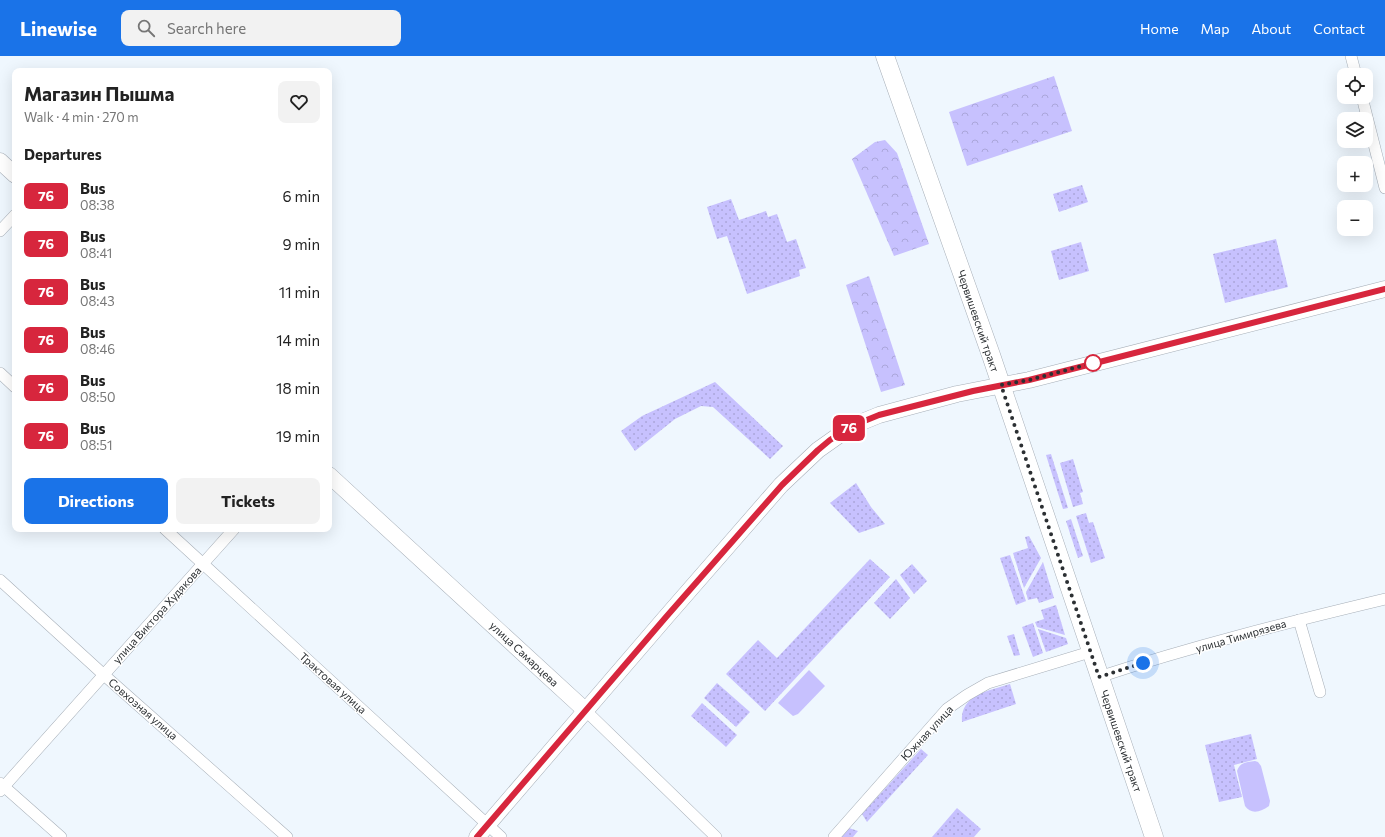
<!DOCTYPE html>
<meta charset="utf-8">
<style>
:root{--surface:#fff;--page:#f2f2f2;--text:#222;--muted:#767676;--accent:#1a73e8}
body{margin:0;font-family:Commissioner,sans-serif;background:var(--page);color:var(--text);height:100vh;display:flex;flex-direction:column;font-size:15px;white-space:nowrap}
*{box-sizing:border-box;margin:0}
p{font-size:13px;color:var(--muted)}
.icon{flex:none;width:22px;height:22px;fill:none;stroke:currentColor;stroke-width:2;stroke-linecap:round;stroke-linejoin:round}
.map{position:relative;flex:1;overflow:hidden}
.drawer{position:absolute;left:12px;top:12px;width:320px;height:464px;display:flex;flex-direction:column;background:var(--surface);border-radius:8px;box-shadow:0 4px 16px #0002}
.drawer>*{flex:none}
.badge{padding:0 8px;border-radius:6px;font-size:14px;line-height:26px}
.controls{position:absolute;left:1337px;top:12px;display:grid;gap:8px}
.controls a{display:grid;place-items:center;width:36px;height:36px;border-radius:8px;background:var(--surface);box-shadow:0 4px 16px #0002;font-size:20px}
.you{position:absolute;width:20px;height:20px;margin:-10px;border:3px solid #fff;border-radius:50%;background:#1a73e8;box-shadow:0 0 0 6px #1a73e833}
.map>.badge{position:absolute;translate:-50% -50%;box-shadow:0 0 0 2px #fff}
h2{padding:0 12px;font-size:15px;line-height:36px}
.round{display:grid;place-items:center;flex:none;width:42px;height:42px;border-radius:8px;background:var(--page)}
.headline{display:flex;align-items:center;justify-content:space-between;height:68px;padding:0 12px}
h1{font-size:19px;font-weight:700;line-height:30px}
.button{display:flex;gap:8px;margin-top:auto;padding:8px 12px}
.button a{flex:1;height:46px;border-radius:8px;background:var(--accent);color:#fff;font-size:16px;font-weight:700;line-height:46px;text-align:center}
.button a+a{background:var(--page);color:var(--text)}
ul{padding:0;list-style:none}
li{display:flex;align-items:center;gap:12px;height:48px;padding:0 12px}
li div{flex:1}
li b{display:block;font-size:15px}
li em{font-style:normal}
li .badge{min-width:44px;font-weight:700;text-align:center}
header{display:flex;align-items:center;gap:24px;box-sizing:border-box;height:56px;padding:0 20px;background:var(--accent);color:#fff}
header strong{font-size:19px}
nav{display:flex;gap:22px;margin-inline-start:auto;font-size:14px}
.search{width:280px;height:36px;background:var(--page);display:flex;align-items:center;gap:10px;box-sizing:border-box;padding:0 14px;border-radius:8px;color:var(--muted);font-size:15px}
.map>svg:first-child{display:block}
.green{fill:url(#green-dots)}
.forest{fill:url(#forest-crowns)}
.pitch{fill:#c7c1fe}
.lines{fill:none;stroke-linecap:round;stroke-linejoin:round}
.street-casing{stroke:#a7afb8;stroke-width:12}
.secondary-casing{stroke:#a7afb8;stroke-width:17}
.primary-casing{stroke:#a7afb8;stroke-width:19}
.street{stroke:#fff;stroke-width:11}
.secondary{stroke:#fff;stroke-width:16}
.primary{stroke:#fff;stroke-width:18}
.line-casing{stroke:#fff;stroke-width:9}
.line{stroke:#d7263d;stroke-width:6}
.walk{stroke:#2c3033;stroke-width:4;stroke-dasharray:0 7.2}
.stop-dot{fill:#fff;stroke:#d7263d;stroke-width:2}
.labels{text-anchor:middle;stroke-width:3;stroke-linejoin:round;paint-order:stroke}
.street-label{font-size:11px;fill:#2c3033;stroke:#fff}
</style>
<header>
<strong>Linewise</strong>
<div class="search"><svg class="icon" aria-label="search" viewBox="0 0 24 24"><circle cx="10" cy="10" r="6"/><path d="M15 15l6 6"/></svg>Search here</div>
<nav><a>Home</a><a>Map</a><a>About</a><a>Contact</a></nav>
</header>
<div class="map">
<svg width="1385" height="781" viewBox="0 0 1385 781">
<defs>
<pattern id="green-dots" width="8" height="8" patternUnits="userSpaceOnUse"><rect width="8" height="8" fill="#c7c1fe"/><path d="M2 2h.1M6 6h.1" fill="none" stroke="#aba6da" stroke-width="1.8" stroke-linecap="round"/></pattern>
<pattern id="forest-crowns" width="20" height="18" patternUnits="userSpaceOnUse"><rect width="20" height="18" fill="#c7c1fe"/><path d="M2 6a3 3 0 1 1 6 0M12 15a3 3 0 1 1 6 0" fill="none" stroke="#aba6da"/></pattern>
</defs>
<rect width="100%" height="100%" fill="#eff7fe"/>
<!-- green -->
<g class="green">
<path d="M 1082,129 L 1088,146 L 1059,156 L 1053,138 Z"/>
<path d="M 731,143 L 739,164 L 766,155 L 768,161 L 777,158 L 787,186 L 796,183 L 806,212 L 799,214 L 800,220 L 747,238 L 727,180 L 717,183 L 707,151 Z"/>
<path d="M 1276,183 L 1288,231 L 1225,247 L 1213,198 Z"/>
<path d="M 1081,186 L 1089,215 L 1059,224 L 1051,195 Z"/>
<path d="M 715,326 L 783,390 L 770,403 L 713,351 L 701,350 L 675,363 L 635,395 L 621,375 L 642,360 Z"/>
<path d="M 1051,398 L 1068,452 L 1063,453 L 1046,399 Z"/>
<path d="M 1073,403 L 1083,436 L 1080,437 L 1083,448 L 1073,451 L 1060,407 Z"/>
<path d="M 856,427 L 871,451 L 885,468 L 859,477 L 830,447 Z"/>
<path d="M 1086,457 L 1089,467 L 1093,466 L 1105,502 L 1091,507 L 1076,460 Z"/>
<path d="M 1071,463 L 1083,500 L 1078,502 L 1066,465 Z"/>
<path d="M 1029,480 L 1041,502 L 1024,532 L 1013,497 L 1028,492 L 1025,481 Z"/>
<path d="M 1010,499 L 1026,545 L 1016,549 L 1000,502 Z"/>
<path d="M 870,503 L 890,521 L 765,655 L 726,618 L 758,584 L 777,602 Z"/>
<path d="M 1043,506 L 1054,542 L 1039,547 L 1037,542 L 1028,544 L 1026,536 Z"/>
<path d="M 912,508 L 927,525 L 914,538 L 900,519 Z"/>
<path d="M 896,523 L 910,542 L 890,563 L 874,547 Z"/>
<path d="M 1056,549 L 1065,579 L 1037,571 L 1035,566 L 1044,563 L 1041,554 Z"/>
<path d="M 1033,567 L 1043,597 L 1033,601 L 1022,571 Z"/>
<path d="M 1038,573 L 1066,582 L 1068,588 L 1046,596 Z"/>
<path d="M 1014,578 L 1020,599 L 1014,600 L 1007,580 Z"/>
<path d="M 717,627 L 750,656 L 736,671 L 704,642 Z"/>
<path d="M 1010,628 L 1016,648 L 962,666 C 960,638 989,635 1010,628 Z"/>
<path d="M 702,647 L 737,679 L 726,691 L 691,660 Z"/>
<path d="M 1251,678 L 1257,703 L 1234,709 L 1242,741 L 1219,746 L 1205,689 Z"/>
<path d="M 921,693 L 928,699 L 867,766 L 862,758 Z"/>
<path d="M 957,752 L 981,773 L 974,781 L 932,781 Z"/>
<path d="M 849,772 L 858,775 L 853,781 L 841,781 Z"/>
</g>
<!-- forest -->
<g class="forest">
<path d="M 1054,20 L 1072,75 L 967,110 L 949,56 Z"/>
<path d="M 885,84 L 897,97 L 929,188 L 894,200 L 852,103 L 875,86 Z"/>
<path d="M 869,220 L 905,329 L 881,336 L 846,229 Z"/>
</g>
<!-- pitch -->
<g class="pitch">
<path d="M 809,614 L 825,630 L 798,658 L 793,660 L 778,647 Z"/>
<path d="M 1255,705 L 1258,706 L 1261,710 L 1270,745 L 1269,750 C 1261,756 1251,759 1245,750 L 1237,715 C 1240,706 1247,706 1255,705 Z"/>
</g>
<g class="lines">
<!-- street casing -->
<g class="street-casing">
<g id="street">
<path d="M 1351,0 L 1356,19"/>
<path d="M 1362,41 L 1385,132"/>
<path d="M 0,175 L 15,159"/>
<path d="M 0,317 L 15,331"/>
<path d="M 165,473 L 501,781"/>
<path d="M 0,524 L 104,619 L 287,781"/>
<path d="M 1299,564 L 1320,636"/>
<path d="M 1099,621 C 1193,590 1289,566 1385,543"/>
<path d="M 586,655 L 716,781"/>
<path d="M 0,727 L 61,781"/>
<path d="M 0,735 L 234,473"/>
<path d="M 834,781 L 947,653 L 967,639 L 988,627 L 1090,596"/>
</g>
</g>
<!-- secondary casing -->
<g class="secondary-casing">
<g id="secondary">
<path d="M 0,105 L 15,119"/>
<path d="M 329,419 L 586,655"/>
<path d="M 477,781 L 666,561 L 781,429 L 818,394 L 852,370 L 879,359 L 957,338 L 1029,324 L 1385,233"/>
</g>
</g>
<!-- primary casing -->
<g class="primary-casing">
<path id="primary" d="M 885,0 L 991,299 L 1154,781"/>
</g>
<!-- street -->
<use href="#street" class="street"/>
<!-- secondary -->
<use href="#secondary" class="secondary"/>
<!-- primary -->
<use href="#primary" class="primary"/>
</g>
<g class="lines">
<!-- line casing -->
<g class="line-casing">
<path id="line" d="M 477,781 L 666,561 L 782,429 L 818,394 L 830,384 L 852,370 L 879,359 L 973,335 L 1029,324 L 1385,233"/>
</g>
<!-- line -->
<use href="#line" class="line"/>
<!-- walk -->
<path class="walk" d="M 1093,307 L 1029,324 L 1001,329 L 1099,621 L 1143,607"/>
</g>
<!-- markers -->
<circle class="stop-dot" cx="1093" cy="307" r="8"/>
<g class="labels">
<!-- street labels -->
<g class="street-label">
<text transform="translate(978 265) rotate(71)" y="4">Червишевский тракт</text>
<text transform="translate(157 559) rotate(-48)" y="4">улица Виктора Худякова</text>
<text transform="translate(1241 580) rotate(-16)" y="4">улица Тимирязева</text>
<text transform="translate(524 598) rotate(43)" y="4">улица Самарцева</text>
<text transform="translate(333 627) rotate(42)" y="4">Трактовая улица</text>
<text transform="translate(143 653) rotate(41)" y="4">Совхозная улица</text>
<text transform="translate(927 677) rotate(-47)" y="4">Южная улица</text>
<text transform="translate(1121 685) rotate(71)" y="4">Червишевский тракт</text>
</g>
</g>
</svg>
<div class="controls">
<a><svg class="icon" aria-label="locate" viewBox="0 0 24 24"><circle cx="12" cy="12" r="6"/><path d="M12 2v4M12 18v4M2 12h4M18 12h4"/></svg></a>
<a><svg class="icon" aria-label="layers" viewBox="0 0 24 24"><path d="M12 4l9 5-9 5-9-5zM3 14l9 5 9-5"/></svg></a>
<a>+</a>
<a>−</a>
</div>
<div class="you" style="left:1143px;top:607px"></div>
<b class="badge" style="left:849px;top:372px;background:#d7263d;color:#fff">76</b>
<section class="drawer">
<div class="headline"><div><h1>Магазин Пышма</h1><p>Walk · 4 min · 270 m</p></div><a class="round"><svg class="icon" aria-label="heart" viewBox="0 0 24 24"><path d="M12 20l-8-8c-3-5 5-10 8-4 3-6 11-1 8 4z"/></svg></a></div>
<h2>Departures</h2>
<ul>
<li><span class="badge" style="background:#d7263d;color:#fff">76</span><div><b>Bus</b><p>08:38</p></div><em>6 min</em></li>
<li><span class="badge" style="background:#d7263d;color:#fff">76</span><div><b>Bus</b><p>08:41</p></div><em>9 min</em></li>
<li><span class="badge" style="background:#d7263d;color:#fff">76</span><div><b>Bus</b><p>08:43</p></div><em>11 min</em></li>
<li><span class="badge" style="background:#d7263d;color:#fff">76</span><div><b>Bus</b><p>08:46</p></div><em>14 min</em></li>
<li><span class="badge" style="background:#d7263d;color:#fff">76</span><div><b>Bus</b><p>08:50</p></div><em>18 min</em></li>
<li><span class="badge" style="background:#d7263d;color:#fff">76</span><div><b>Bus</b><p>08:51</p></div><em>19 min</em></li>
</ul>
<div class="button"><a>Directions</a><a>Tickets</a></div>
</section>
</div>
